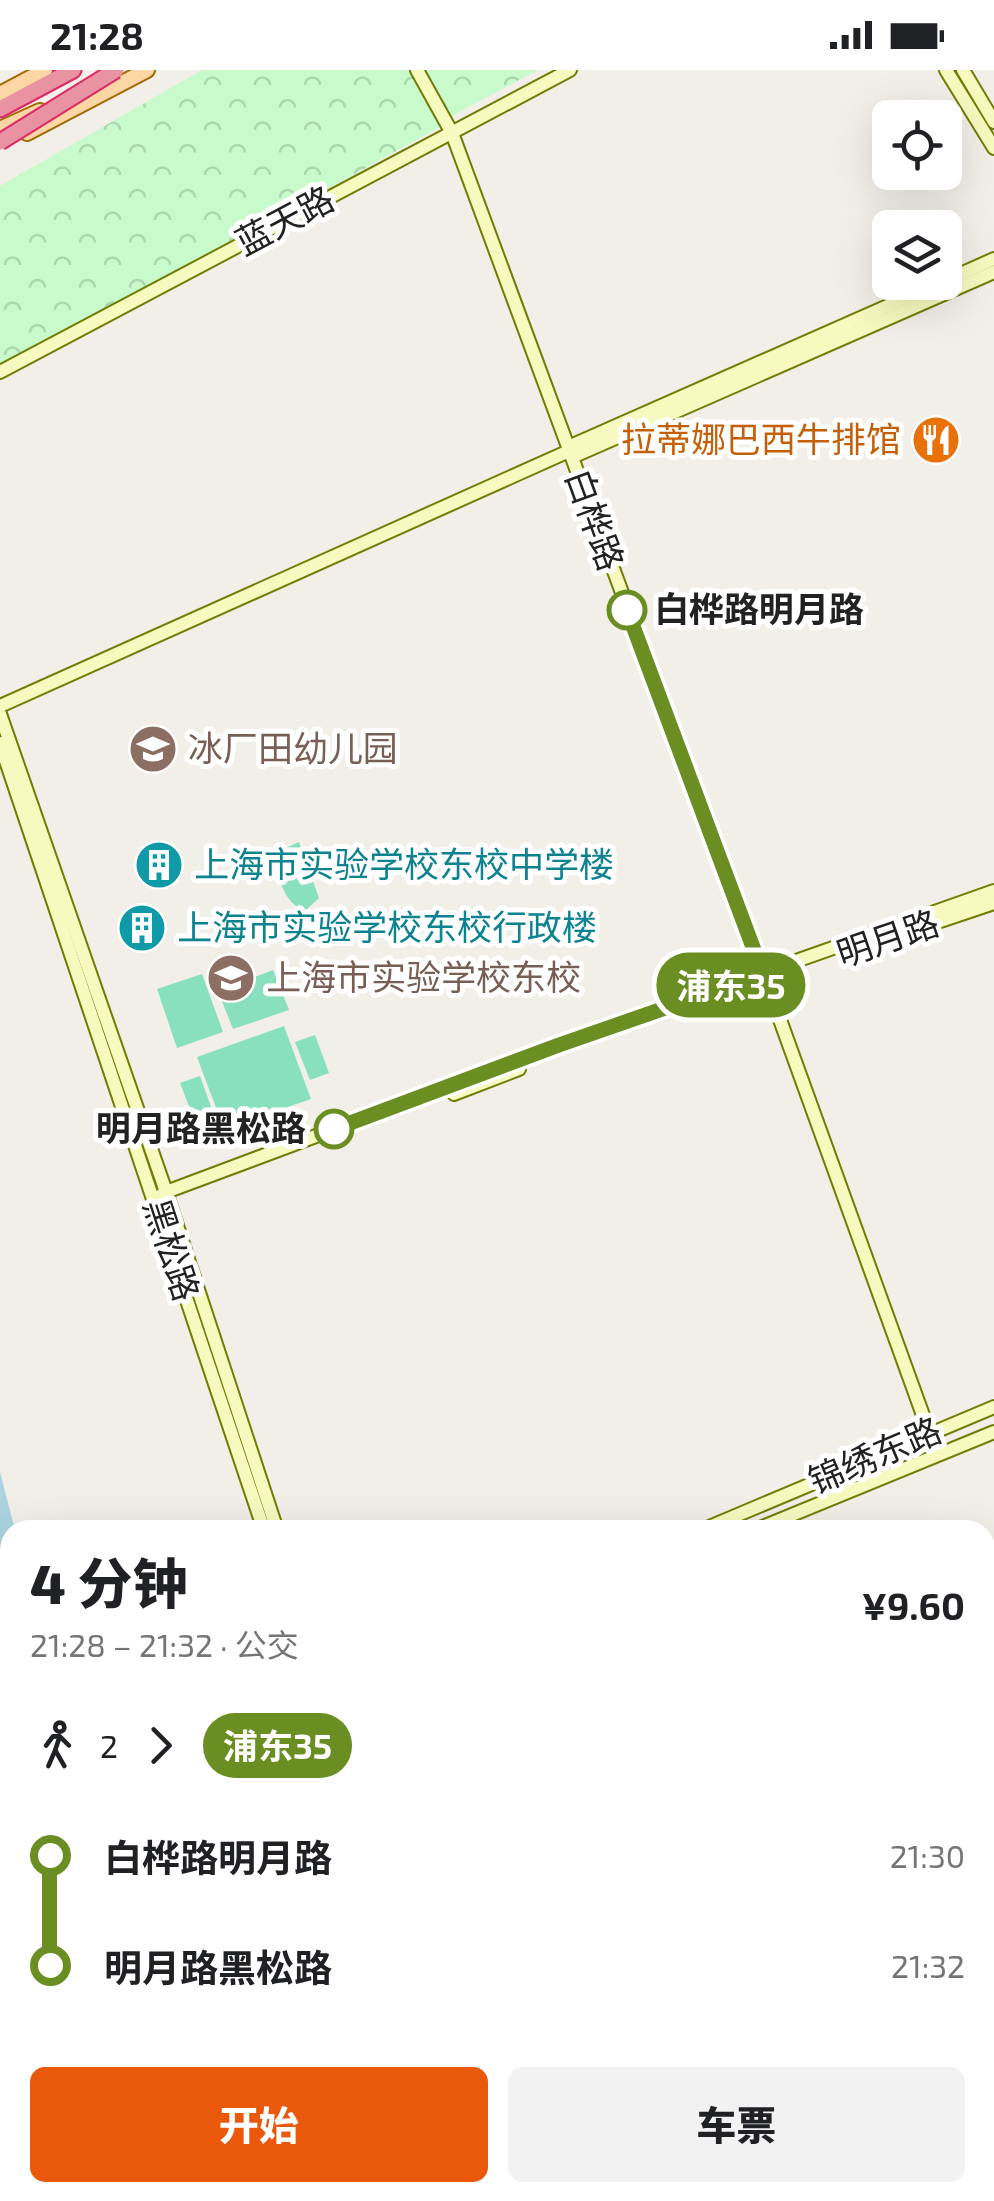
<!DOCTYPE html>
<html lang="zh">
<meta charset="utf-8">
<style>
:root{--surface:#fff;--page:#f2f2f2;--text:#202124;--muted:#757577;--accent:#ea580c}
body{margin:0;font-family:"Exo 2","Noto Sans SC",sans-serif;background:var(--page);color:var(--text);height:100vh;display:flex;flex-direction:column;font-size:38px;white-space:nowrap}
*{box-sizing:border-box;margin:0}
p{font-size:32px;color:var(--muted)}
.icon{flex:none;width:55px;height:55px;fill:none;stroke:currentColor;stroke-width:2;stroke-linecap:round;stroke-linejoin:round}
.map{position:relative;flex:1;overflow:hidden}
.details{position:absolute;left:0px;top:1450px;width:995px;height:682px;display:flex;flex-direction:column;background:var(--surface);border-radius:30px 30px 0 0;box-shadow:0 10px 40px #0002}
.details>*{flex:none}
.badge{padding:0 20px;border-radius:32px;font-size:35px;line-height:65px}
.controls{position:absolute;left:872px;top:30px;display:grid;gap:20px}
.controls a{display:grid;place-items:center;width:90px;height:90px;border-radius:15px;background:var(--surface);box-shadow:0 10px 40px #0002;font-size:50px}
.map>.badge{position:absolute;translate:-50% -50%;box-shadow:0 0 0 5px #fff}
.legs{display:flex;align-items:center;gap:15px;height:110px;padding:0 30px;font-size:32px}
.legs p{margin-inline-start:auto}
.head{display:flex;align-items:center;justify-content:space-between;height:170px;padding:0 30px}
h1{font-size:55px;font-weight:800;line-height:75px}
.action{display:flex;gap:20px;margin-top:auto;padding:20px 30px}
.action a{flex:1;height:115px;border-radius:15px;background:var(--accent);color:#fff;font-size:40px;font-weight:800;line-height:115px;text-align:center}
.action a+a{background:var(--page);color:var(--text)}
ul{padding:0 30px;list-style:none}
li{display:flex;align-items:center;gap:35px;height:110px;font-size:38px}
li i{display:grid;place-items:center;width:15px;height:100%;margin:0 12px;background:currentColor}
li i::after{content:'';width:25px;height:25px;margin:-12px;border:8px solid;border-radius:50%;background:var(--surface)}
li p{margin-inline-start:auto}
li:first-child i{background:linear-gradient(#0000 50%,currentColor 0)}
li:last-child i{background:linear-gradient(currentColor 50%,#0000 0)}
.status{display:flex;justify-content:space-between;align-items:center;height:70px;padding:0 50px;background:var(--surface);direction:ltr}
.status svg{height:28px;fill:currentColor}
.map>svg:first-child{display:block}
.park{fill:url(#park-crowns)}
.pitch{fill:#88e0be}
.water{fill:#aad3df}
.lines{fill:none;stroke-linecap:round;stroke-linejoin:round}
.river{stroke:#aad3df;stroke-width:18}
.secondary-casing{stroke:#707d05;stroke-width:16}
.primary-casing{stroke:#a06b00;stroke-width:18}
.highway-casing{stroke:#dc2a67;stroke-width:19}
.secondary{stroke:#f7fabf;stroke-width:12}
.primary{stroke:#fcd6a4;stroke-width:14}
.highway{stroke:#e892a2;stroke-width:15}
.highway-bridge-casing{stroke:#dc2a67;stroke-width:19;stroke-linecap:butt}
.highway-bridge{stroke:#e892a2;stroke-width:15}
.line-1-casing{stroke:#fff;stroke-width:22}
.line-1{stroke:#6b8e23;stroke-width:15}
.stop-1-dot{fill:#fff;stroke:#6b8e23;stroke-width:5}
.labels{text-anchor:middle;stroke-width:10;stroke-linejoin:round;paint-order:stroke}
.street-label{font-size:35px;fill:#222;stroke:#fff}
.food-label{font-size:35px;fill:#c56008;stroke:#fff;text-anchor:end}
.stop-label{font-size:35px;font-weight:bold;fill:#222;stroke:#fff;text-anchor:start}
.education-label{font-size:35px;fill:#785e54;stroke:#fff;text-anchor:start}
.culture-label{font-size:35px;fill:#0d838f;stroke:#fff;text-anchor:start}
</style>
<div class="status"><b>21:28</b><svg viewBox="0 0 49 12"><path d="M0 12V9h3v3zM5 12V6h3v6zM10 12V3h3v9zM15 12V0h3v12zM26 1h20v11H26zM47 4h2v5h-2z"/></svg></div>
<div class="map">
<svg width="994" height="2131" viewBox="0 0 994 2131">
<defs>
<pattern id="park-crowns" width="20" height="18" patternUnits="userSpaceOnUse" patternTransform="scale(2.5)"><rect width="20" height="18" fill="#c8facc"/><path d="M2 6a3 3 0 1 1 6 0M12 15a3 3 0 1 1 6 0" fill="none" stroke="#acd6af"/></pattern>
</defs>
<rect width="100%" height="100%" fill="#f2efe9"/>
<!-- park -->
<g class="park">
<path d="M 202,0 L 412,0 L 440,57 L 0,299 L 0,116 Z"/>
<path d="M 424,0 L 538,0 L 448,48 Z"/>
</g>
<!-- pitch -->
<g class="pitch">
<path d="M 299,772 L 319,828 L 306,840 C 282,835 279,804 272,784 Z"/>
<path d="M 273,900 L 289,940 L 233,959 L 218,921 Z"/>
<path d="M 202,904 L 223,962 L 177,978 L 157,919 Z"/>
<path d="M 284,956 L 311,1029 L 224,1059 L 197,987 Z"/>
<path d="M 315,965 L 329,1003 L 310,1010 L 295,972 Z"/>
<path d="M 200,1006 L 214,1045 L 195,1052 L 180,1013 Z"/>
</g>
<!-- water -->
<g class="water">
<path d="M 0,1402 L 15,1460 L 10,1460 L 10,1660 L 0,1636 Z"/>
<path d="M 10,1860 L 10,2122 L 14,2123 L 15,2131 L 0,2131 L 0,1923 Z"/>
<rect x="985" y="2038" width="9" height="65"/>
<path d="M 257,2122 L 517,2122 L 517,2123 L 486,2131 L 229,2131 Z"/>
</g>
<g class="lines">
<!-- river -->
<g class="river">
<path d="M 985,1549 L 994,1548"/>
<path d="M 985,1930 L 994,1929"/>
</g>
<!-- secondary casing -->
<g class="secondary-casing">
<g id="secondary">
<path d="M 417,0 L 452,63 L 763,904"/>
<path d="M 946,0 L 994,78"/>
<path d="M 963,0 L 994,52"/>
<path d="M 945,211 L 994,189"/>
<path d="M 0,302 L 570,0"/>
<path d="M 569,381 L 579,384 L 994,202"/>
<path d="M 0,636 L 569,381 L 575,374 L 942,212"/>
<path d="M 0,644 L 164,1116 L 277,1460"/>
<path d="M 0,673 L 264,1460"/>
<path d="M 863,877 L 994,833"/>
<path d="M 766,911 L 937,1384"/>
<path d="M 454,1024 L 519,999"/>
<path d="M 155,1129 L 166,1122 L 581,967 L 994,821"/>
<path d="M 702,1460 L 994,1337"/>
<path d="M 755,1460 L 994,1362"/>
<path d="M 0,1765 L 10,1760"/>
<path d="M 0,1796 L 10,1792"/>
</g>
</g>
<!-- primary casing -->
<g class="primary-casing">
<g id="primary">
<path d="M 0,24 L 45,0"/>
<path d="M 0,59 L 40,41"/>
<path d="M 27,63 L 147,0"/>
</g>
</g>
<!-- highway casing -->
<g class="highway-casing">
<path id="highway" d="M 0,39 L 73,0"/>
</g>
<!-- secondary -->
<use href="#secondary" class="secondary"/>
<!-- primary -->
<use href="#primary" class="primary"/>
<!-- highway -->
<use href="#highway" class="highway"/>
<!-- highway-bridge casing -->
<g class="highway-bridge-casing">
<path id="highway-bridge" d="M 0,72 L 116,0"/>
</g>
<!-- highway-bridge -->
<use href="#highway-bridge" class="highway-bridge"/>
</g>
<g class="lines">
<!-- line-1 casing -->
<g class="line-1-casing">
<path id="line-1" d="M 334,1059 L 559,975 L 763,904 L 627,540"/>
</g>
<!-- line-1 -->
<use href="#line-1" class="line-1"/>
</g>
<!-- icons -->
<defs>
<g id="restaurant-disc" transform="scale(2.5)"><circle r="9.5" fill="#e8710a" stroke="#fff"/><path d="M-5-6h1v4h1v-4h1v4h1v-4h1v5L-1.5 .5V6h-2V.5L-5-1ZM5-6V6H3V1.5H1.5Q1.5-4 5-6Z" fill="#fff"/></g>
<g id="school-disc" transform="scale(2.5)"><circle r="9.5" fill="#8d6e63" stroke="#fff"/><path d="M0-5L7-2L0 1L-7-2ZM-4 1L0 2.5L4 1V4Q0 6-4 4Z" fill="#fff"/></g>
<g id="building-disc" transform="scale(2.5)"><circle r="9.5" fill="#0f9aa8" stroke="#fff"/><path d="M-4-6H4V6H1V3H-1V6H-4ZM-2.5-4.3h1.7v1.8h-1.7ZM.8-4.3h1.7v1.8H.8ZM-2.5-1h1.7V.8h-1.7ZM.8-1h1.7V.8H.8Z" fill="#fff"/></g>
</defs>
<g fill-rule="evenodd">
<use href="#restaurant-disc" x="936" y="370"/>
<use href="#school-disc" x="153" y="679"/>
<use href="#building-disc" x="159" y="795"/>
<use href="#building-disc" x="142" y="858"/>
<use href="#school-disc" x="231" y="908"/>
</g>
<!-- markers -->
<g class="stop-1-dot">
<circle cx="627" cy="540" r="18"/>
<circle cx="334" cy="1059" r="18"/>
</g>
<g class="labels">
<!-- street labels -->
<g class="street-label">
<text transform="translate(285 151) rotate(-28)" y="12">蓝天路</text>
<text transform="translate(594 450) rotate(70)" y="12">白桦路</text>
<text transform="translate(888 869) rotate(-19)" y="12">明月路</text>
<text transform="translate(171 1180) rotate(72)" y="12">黑松路</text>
<text transform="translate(875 1386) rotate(-23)" y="12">锦绣东路</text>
</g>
<!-- food labels -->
<g class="food-label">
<text x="901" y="382">拉蒂娜巴西牛排馆</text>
</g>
<!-- stop labels -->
<g class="stop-label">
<text x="654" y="552">白桦路明月路</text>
<text x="306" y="1071" text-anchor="end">明月路黑松路</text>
</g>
<!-- education labels -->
<g class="education-label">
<text x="188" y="691">冰厂田幼儿园</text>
<text x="266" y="920">上海市实验学校东校</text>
</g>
<!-- culture labels -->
<g class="culture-label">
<text x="194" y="807">上海市实验学校东校中学楼</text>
<text x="177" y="870">上海市实验学校东校行政楼</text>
</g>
</g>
</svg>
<div class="controls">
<a><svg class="icon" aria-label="locate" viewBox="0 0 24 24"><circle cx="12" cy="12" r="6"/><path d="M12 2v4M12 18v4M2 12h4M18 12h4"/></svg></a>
<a><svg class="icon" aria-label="layers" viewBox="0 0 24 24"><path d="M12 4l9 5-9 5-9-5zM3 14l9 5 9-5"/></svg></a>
</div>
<b class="badge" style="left:731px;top:915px;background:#6b8e23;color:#fff">浦东35</b>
<section class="details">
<div class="head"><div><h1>4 分钟</h1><p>21:28 – 21:32 · 公交</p></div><b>¥9.60</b></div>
<div class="legs"><svg class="icon" aria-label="walk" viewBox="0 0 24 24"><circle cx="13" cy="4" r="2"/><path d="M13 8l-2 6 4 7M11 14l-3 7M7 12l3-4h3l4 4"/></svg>2<svg class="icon" aria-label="forward" viewBox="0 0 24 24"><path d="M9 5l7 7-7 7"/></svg><b class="badge" style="background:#6b8e23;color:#fff">浦东35</b></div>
<ul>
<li><i style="color:#6b8e23"></i><b>白桦路明月路</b><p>21:30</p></li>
<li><i style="color:#6b8e23"></i><b>明月路黑松路</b><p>21:32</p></li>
</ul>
<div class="action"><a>开始</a><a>车票</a></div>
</section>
</div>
